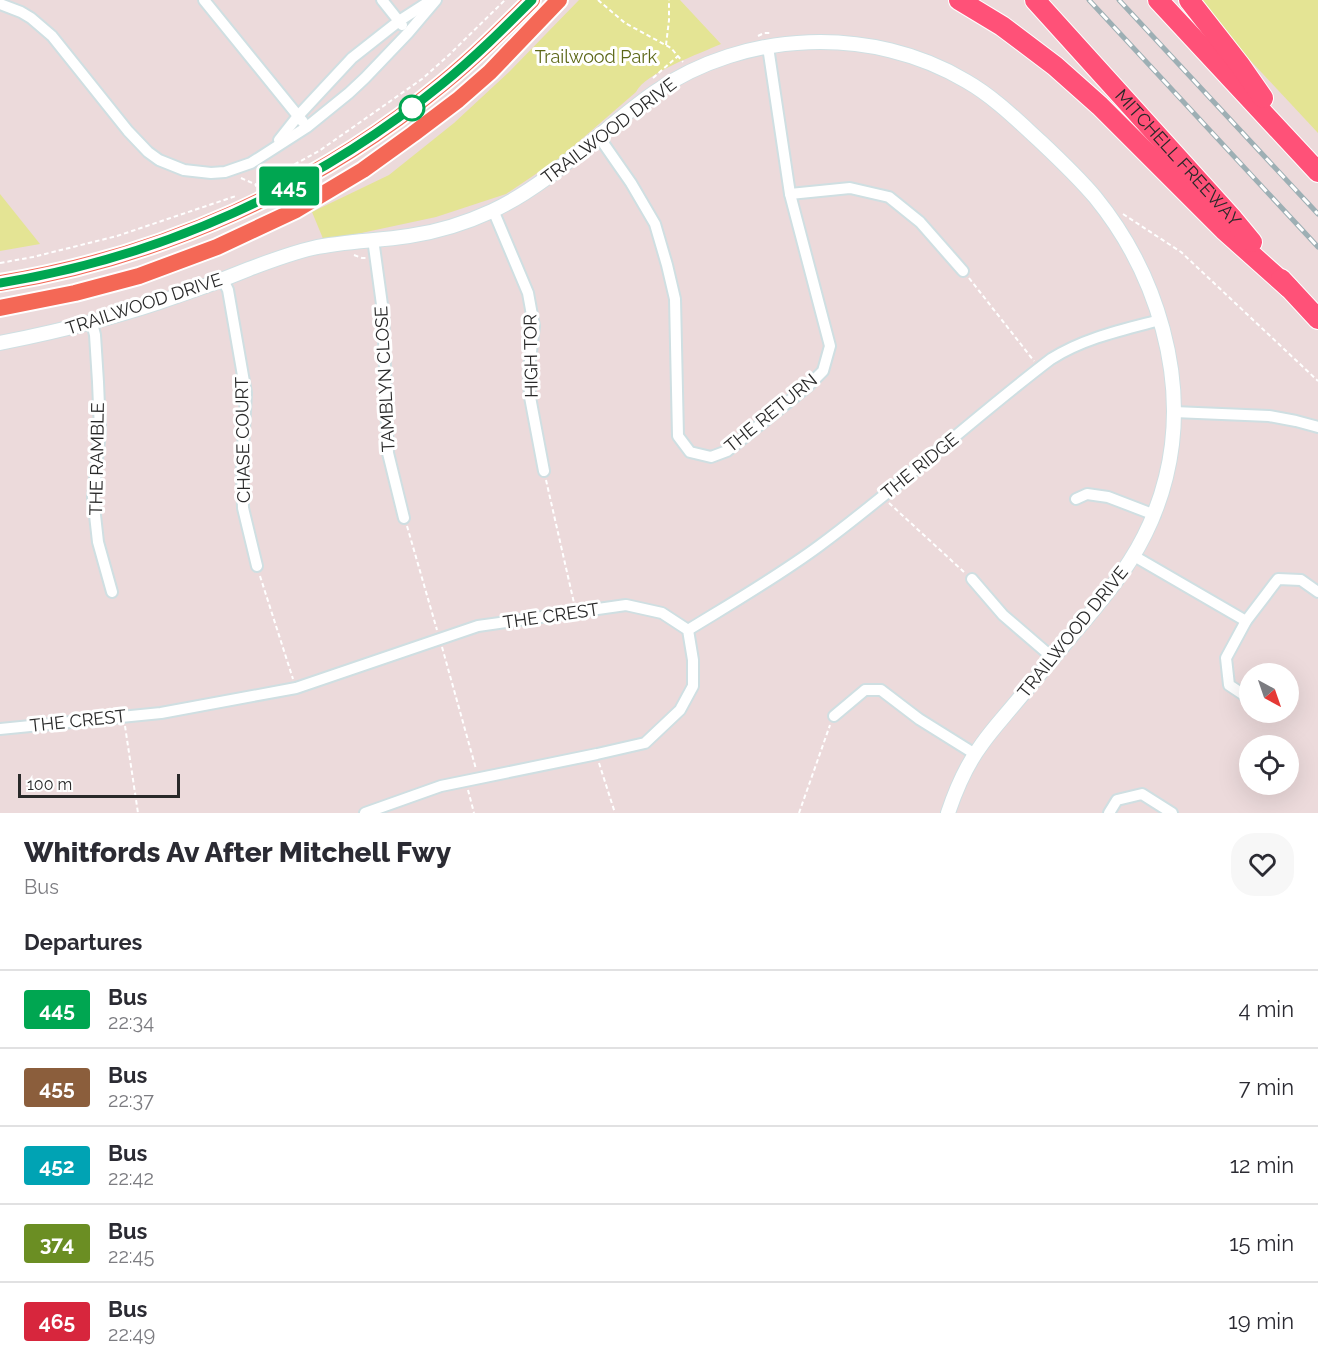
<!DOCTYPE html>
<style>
:root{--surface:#fff;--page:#f7f7f7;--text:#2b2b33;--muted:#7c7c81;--line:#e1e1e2}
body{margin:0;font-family:Raleway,sans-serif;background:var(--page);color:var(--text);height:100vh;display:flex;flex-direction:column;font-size:22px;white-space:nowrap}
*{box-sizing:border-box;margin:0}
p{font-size:20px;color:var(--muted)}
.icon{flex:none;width:33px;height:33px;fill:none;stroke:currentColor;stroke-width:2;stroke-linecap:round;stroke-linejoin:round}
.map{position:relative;height:813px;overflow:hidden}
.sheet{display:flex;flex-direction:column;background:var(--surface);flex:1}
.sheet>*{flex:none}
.badge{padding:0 12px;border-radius:4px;font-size:21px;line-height:39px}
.needle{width:39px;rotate:140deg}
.controls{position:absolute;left:1239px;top:663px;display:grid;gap:12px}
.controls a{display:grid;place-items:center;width:60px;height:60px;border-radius:50%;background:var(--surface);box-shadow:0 6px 24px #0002;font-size:30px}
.scale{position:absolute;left:18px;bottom:15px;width:162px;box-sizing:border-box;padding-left:6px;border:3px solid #292929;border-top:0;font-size:16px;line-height:21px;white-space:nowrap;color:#292929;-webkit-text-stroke:4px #fff;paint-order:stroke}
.map>.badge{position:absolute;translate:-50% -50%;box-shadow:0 0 0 3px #fff}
h2{padding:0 24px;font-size:22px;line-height:54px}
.round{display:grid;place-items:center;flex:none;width:63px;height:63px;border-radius:24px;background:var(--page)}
.head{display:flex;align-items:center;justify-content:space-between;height:102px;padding:0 24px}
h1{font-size:28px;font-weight:800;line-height:45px}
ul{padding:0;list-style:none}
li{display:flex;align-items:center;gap:18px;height:78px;padding:0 24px;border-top:2px solid var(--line)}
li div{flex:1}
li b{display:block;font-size:22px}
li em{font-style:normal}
li .badge{min-width:66px;font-weight:700;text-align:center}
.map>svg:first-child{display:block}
.green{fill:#e4e494}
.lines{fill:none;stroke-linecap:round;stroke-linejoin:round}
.minor-casing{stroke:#cfdfe2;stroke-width:14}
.tertiary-casing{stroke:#cfdfe2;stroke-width:16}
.primary-casing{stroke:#fff;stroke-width:20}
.motorway-casing{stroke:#fff;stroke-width:22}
.path{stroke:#fff;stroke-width:2;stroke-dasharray:4.5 3;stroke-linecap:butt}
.minor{stroke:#fff;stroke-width:10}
.tertiary{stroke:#fff;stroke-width:14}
.primary{stroke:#f46856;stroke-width:16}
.motorway{stroke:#ff5178;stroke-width:20}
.rail-casing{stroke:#9dafb4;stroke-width:5}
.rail{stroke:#fff;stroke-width:3;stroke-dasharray:9;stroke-linecap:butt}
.line-casing{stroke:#fff;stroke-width:14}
.line{stroke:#00a651;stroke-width:9}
.stop-dot{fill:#fff;stroke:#00a651;stroke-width:3}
.labels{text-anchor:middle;stroke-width:6;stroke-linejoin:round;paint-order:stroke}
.park-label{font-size:18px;fill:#5c6717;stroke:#fff}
.street-label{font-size:18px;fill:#292929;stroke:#fff}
</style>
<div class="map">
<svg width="1318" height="813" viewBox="0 0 1318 813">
<rect width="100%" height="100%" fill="#ecdadb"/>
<!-- green -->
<g class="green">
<path d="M 579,0 L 680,0 L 721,44 C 701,53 645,73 636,92 L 561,157 L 506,194 L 436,217 L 324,241 L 312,212 L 389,175 L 454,123 L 509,72 Z"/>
<path d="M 1194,0 L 1318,0 L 1318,133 Z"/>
<path d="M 0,194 L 40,244 L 0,251 Z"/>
</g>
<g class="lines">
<!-- minor casing -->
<g class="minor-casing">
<g id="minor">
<path d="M 204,0 L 303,122"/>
<path d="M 382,0 L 402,25"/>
<path d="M 0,4 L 21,12 L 31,18 L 52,36 L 128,131 L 148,152 L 159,160 L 184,170 L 211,173 L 225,172 L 251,163 L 307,127 L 349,93 L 365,78 L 408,33 L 436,0"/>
<path d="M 599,137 L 631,183 L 655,224 L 667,265 L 675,299 L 678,436 L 690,452 L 711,457 L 727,451 L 808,386 L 823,371 L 830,346 L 790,194 L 768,47"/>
<path d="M 279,140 L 298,116 L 352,58 L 399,21 L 430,1"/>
<path d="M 790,194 L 850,188 L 889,197 L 920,222 L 963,271"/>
<path d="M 493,210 L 528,293 L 534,326 L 529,369 L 530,397 L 544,471"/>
<path d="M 373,239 L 383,312 L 388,453 L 404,518"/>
<path d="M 223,280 L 228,290 L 246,393 L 242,468 L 243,508 L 257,566"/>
<path d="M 92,323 L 95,335 L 98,382 L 100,431 L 93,497 L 98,542 L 112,592"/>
<path d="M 1174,412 L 1269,416 L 1296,421 L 1318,427"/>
<path d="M 1076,499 L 1087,494 L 1108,497 L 1155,515"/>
<path d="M 1134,556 L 1246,621"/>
<path d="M 972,579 L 1003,615 L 1053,658"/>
<path d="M 688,630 C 732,603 777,577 819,546 C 899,487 972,419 1051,359 C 1084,338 1122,330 1160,320"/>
<path d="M 1250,699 L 1229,685 L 1226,658 L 1246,621 L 1278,579 L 1301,580 L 1318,592"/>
<path d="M 834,716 L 865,690 L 881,690 L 919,719 L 975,754"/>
<path d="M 0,729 L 161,713 L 296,688 L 478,626 L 626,605 L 662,613 L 688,630 L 693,660 L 693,686 L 680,710 L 645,743 L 597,754 L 441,786 L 365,813"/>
<path d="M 1109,813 L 1117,800 L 1142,794 L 1172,813"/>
</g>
</g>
<!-- tertiary casing -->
<g class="tertiary-casing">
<path id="tertiary" d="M 0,343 C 60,331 119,317 177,296 C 201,288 225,279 249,269 C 270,261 291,253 313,248 C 345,241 377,241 409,236 C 437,232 466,223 492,211 C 554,182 600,130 655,92 C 745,30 872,25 966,81 C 994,97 1017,120 1041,142 C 1059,159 1078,177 1095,197 C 1157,273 1190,380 1166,477 C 1150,542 1117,583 1074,633 C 1054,657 1033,682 1012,707 C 1002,719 991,731 982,744 C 967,764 956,789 948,813"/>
</g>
<!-- primary casing -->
<g class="primary-casing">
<g id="primary">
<path d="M 0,283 C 162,257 316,188 442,84 C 474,58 503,29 532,0"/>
<path d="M 0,308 L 75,293 L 139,276 L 217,247 L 296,210 L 363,170 L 413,134 L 458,100 L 490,72 L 559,0"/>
</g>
</g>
<!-- motorway casing -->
<g class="motorway-casing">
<g id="motorway">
<path d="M 959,0 L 1002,26 L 1055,66 L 1100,106 L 1224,230 L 1289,288"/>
<path id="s1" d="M 1035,0 L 1233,219 L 1252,242"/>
<path d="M 1158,0 L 1318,172"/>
<path d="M 1189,0 L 1240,65 L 1263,98"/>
<path d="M 1281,279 L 1318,319"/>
</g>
</g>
<!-- path -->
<g class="path">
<path d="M 598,0 L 625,23 L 671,48 L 683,62"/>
<path d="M 758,36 L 764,33 L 772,33"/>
<path d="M 666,45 L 669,20 L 669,0"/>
<path d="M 653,78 L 678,56"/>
<path d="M 241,178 L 257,185"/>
<path d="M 255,186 L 319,151 L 422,79 L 450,54 L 505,0"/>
<path d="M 1123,214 L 1181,252 L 1318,381"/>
<path d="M 354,255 L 362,258 L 366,258"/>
<path d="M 0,263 L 33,257 L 117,236 L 236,196"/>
<path d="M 969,278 L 1034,361"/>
<path d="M 546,480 L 574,603"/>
<path d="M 889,503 L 964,572"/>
<path d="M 407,526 L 437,630"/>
<path d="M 260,576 L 293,679"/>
<path d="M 442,647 L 476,769"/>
<path d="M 125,726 L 138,813"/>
<path d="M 599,763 L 615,813"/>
<path d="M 468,790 L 474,813"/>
<path d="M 799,813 L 830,725"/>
</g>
<!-- minor -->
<use href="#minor" class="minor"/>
<!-- tertiary -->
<use href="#tertiary" class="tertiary"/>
<!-- primary -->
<use href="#primary" class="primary"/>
<!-- motorway -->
<use href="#motorway" class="motorway"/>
<!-- rail casing -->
<g class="rail-casing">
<g id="rail">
<path d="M 1089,0 L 1318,247"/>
<path d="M 1119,0 L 1318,214"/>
</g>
</g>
<!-- rail -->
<use href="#rail" class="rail"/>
</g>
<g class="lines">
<!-- line casing -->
<g class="line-casing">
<path id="line" d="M 0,283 C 162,257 315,188 442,84 C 474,58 503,29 532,0"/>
</g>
<!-- line -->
<use href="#line" class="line"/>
</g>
<!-- markers -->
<circle class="stop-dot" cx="412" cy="108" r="12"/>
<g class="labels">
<!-- park labels -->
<g class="park-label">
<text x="596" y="63">Trailwood Park</text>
</g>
<!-- street labels -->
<g class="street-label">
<text transform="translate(609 131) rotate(-37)" y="6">TRAILWOOD DRIVE</text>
<text dy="6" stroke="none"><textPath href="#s1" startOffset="213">MITCHELL FREEWAY</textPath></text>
<text transform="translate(144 304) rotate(-18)" y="6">TRAILWOOD DRIVE</text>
<text transform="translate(531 356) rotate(-91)" y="6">HIGH TOR</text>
<text transform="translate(385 379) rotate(-93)" y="6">TAMBLYN CLOSE</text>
<text transform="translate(771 413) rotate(-39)" y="6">THE RETURN</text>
<text transform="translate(243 440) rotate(-91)" y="6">CHASE COURT</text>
<text transform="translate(97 459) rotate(-89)" y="6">THE RAMBLE</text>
<text transform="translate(920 466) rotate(-39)" y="6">THE RIDGE</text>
<text transform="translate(551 616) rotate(-8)" y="6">THE CREST</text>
<text transform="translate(1073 632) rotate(-51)" y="6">TRAILWOOD DRIVE</text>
<text transform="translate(78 721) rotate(-6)" y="6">THE CREST</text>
</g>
</g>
</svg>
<div class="controls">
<a><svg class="needle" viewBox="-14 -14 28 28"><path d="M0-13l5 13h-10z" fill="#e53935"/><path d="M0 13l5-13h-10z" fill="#7c7c81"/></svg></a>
<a><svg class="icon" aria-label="locate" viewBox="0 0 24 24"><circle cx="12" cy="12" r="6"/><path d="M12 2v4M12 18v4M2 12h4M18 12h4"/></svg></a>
</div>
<div class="scale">100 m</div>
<b class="badge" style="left:289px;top:186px;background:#00a651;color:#fff">445</b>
</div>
<section class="sheet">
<div class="head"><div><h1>Whitfords Av After Mitchell Fwy</h1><p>Bus</p></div><a class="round"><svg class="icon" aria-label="heart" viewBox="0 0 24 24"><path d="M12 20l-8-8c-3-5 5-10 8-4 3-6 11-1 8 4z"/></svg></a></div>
<h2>Departures</h2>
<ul>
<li><span class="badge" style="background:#00a651;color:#fff">445</span><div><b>Bus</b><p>22:34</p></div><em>4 min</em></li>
<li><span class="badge" style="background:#8b5e3c;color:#fff">455</span><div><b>Bus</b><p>22:37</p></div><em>7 min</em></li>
<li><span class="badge" style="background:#00a3b4;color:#fff">452</span><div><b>Bus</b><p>22:42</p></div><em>12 min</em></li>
<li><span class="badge" style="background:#6b8e23;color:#fff">374</span><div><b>Bus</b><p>22:45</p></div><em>15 min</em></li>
<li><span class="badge" style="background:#d7263d;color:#fff">465</span><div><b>Bus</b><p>22:49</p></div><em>19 min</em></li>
</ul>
</section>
